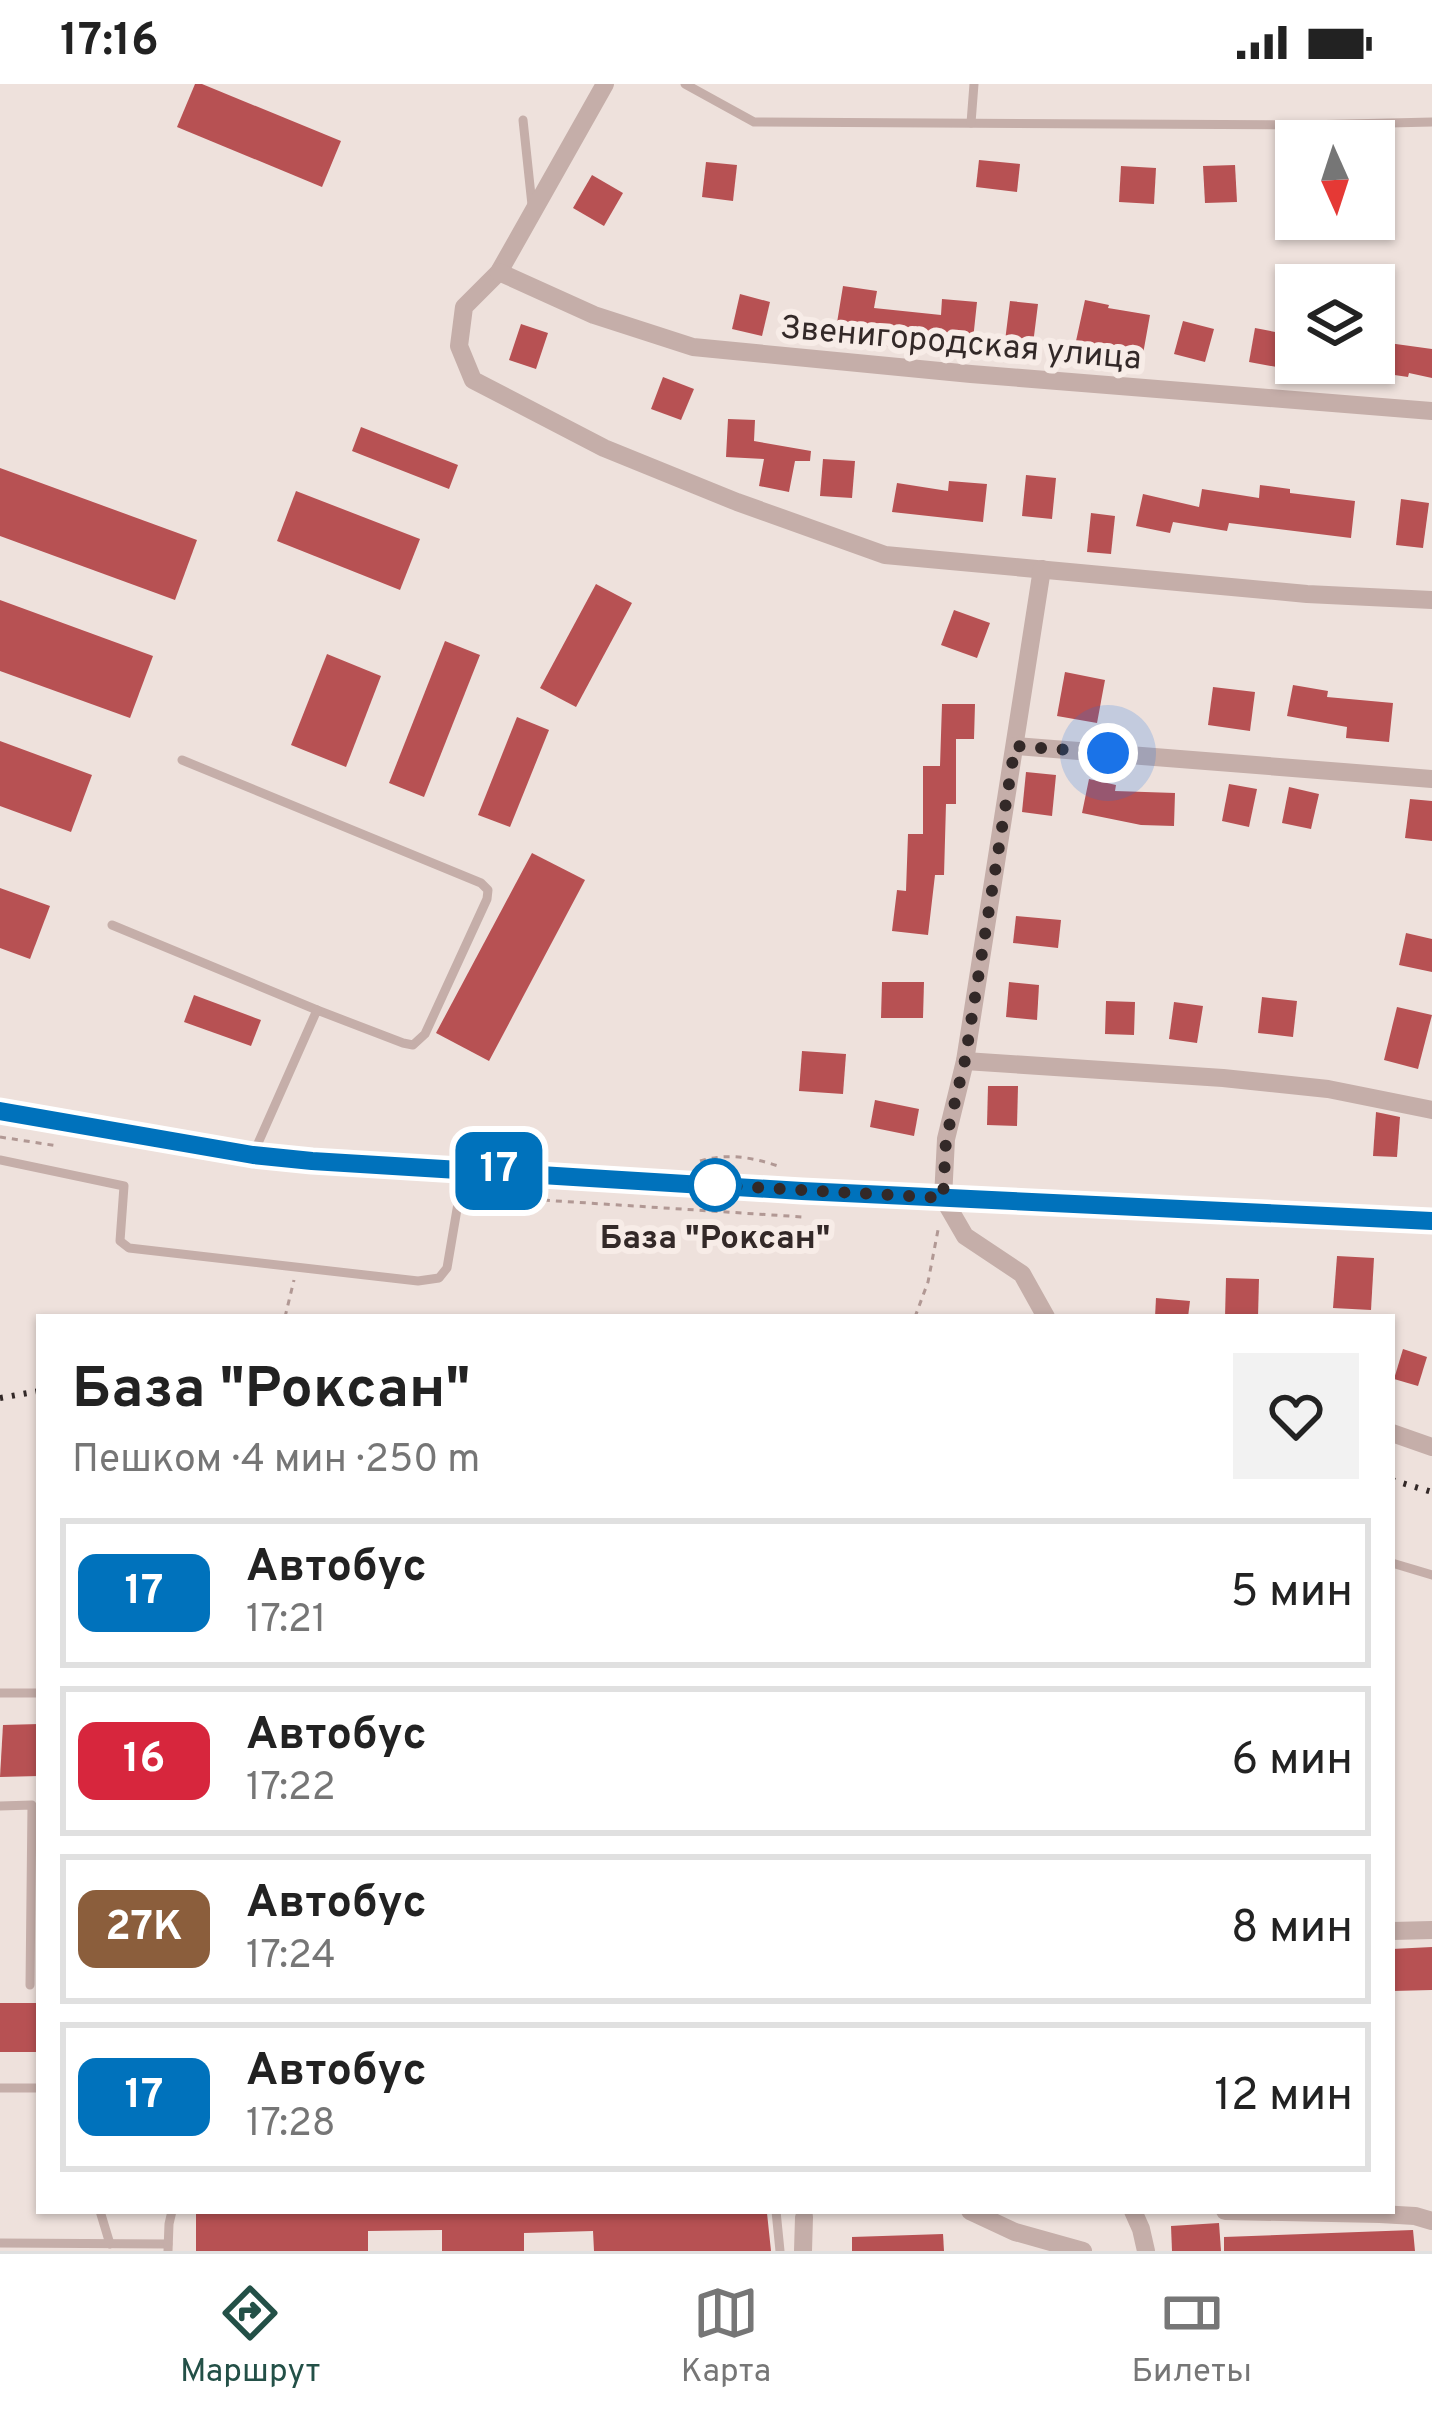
<!DOCTYPE html>
<html lang="ru">
<meta charset="utf-8">
<style>
:root{--surface:#fff;--page:#f2f2f2;--text:#222;--muted:#767676;--line:#e0e0e0;--accent:#235047}
body{margin:0;font-family:Overpass,sans-serif;background:var(--page);color:var(--text);height:100vh;display:flex;flex-direction:column;font-size:45px;white-space:nowrap}
*{box-sizing:border-box;margin:0}
p{font-size:39px;color:var(--muted)}
.icon{flex:none;width:66px;height:66px;fill:none;stroke:currentColor;stroke-width:2;stroke-linecap:round;stroke-linejoin:round}
.map{position:relative;flex:1;overflow:hidden}
.side{position:absolute;left:36px;top:1230px;width:1359px;height:900px;display:flex;flex-direction:column;background:var(--surface);border-radius:0px;box-shadow:0 3px 9px #0004}
.side>*{flex:none}
.badge{padding:0 24px;border-radius:18px;font-size:42px;line-height:78px}
.needle{width:78px;rotate:177deg}
.fabs{position:absolute;left:1275px;top:36px;display:grid;gap:24px}
.fabs a{display:grid;place-items:center;width:120px;height:120px;border-radius:0px;background:var(--surface);box-shadow:0 3px 9px #0004;font-size:60px}
.you{position:absolute;width:60px;height:60px;margin:-30px;border:9px solid #fff;border-radius:50%;background:#1a73e8;box-shadow:0 0 0 18px #1a73e833}
.map>.badge{position:absolute;translate:-50% -50%;box-shadow:0 0 0 6px #fff}
.round{display:grid;place-items:center;flex:none;width:126px;height:126px;border-radius:0px;background:var(--page)}
.summary{display:flex;align-items:center;justify-content:space-between;height:204px;padding:0 36px}
h1{font-size:57px;font-weight:700;line-height:90px}
ul{padding:0;list-style:none}
li{display:flex;align-items:center;gap:36px;height:150px;margin:0 24px 18px;padding:0 12px;border:6px solid var(--line);border-radius:0px}
li div{flex:1}
li b{display:block;font-size:45px}
li em{font-style:normal}
li .badge{min-width:132px;font-weight:700;text-align:center}
.status{display:flex;justify-content:space-between;align-items:center;height:84px;padding:0 60px;background:var(--surface);direction:ltr}
.status svg{height:33px;fill:currentColor}
.tab-bar{display:flex;justify-content:space-around;align-items:center;height:168px;border-top:3px solid var(--line);background:var(--surface);font-size:33px;color:var(--muted)}
.tab-bar a{display:grid;justify-items:center;gap:6px}
.tab-bar .current{color:var(--accent)}
.map>svg:first-child{display:block}
.building{fill:#b75153}
.lines{fill:none;stroke-linecap:round;stroke-linejoin:round}
.path{stroke:#b19894;stroke-width:3;stroke-dasharray:6 6;stroke-linecap:butt}
.lane{stroke:#c5aea9;stroke-width:9}
.street{stroke:#c5aea9;stroke-width:18}
.secondary{stroke:#987e7b;stroke-width:24}
.rail{stroke:#332928;stroke-width:6;stroke-dasharray:3 9;stroke-linecap:butt}
.line-casing{stroke:#fff;stroke-width:27}
.line{stroke:#0072bc;stroke-width:18}
.walk{stroke:#332928;stroke-width:12;stroke-dasharray:0 21.6}
.stop-dot{fill:#fff;stroke:#0072bc;stroke-width:6}
.labels{text-anchor:middle;stroke-width:12;stroke-linejoin:round;paint-order:stroke}
.street-label{font-size:33px;fill:#332928;stroke:#f7ece7}
.stop-label{font-size:33px;font-weight:bold;fill:#332928;stroke:#f7ece7}
</style>
<div class="status"><b>17:16</b><svg viewBox="0 0 49 12"><path d="M0 12V9h3v3zM5 12V6h3v6zM10 12V3h3v9zM15 12V0h3v12zM26 1h20v11H26zM47 4h2v5h-2z"/></svg></div>
<div class="map">
<svg width="1432" height="2167" viewBox="0 0 1432 2167">
<rect width="100%" height="100%" fill="#eee1dc"/>
<!-- building -->
<g class="building">
<path d="M 195,0 L 202,0 L 341,57 L 322,103 L 177,43 Z"/>
<path d="M 979,76 L 1020,80 L 1017,108 L 976,103 Z"/>
<path d="M 706,78 L 737,81 L 733,117 L 702,113 Z"/>
<path d="M 1235,81 L 1237,118 L 1205,119 L 1203,82 Z"/>
<path d="M 1121,82 L 1156,84 L 1154,120 L 1119,118 Z"/>
<path d="M 592,91 L 623,109 L 604,142 L 573,124 Z"/>
<path d="M 843,202 L 877,207 L 874,224 L 941,231 L 942,215 L 977,218 L 972,265 L 922,260 L 921,266 L 885,262 L 886,259 L 835,251 Z"/>
<path d="M 740,210 L 770,218 L 762,252 L 732,245 Z"/>
<path d="M 1085,216 L 1109,221 L 1108,224 L 1150,231 L 1143,270 L 1076,257 Z"/>
<path d="M 1010,217 L 1038,220 L 1033,260 L 1005,257 Z"/>
<path d="M 1183,237 L 1214,245 L 1205,278 L 1174,270 Z"/>
<path d="M 521,240 L 548,249 L 536,285 L 509,276 Z"/>
<path d="M 1255,244 L 1296,252 L 1293,286 L 1249,278 Z"/>
<path d="M 1374,257 L 1432,265 L 1432,294 L 1409,289 L 1408,293 L 1374,288 Z"/>
<path d="M 663,293 L 694,305 L 681,336 L 651,325 Z"/>
<path d="M 728,335 L 755,336 L 754,357 L 811,367 L 810,377 L 795,377 L 789,408 L 759,402 L 764,375 L 726,373 Z"/>
<path d="M 361,343 L 458,381 L 449,405 L 352,367 Z"/>
<path d="M 823,375 L 855,377 L 852,414 L 820,412 Z"/>
<path d="M 0,384 L 197,456 L 175,516 L 0,452 Z"/>
<path d="M 1026,391 L 1056,394 L 1052,435 L 1022,432 Z"/>
<path d="M 949,397 L 987,400 L 983,438 L 892,428 L 897,399 L 948,407 Z"/>
<path d="M 1260,401 L 1290,405 L 1290,409 L 1355,417 L 1351,454 L 1229,439 L 1227,447 L 1173,438 L 1170,449 L 1136,442 L 1143,410 L 1199,423 L 1202,405 L 1259,414 Z"/>
<path d="M 296,407 L 420,455 L 400,506 L 277,457 Z"/>
<path d="M 1401,415 L 1429,419 L 1423,464 L 1396,461 Z"/>
<path d="M 1091,429 L 1115,432 L 1111,470 L 1087,468 Z"/>
<path d="M 596,500 L 632,519 L 576,623 L 540,604 Z"/>
<path d="M 0,516 L 153,572 L 130,634 L 0,587 Z"/>
<path d="M 954,526 L 990,539 L 977,574 L 941,561 Z"/>
<path d="M 445,557 L 480,571 L 424,713 L 389,699 Z"/>
<path d="M 327,570 L 381,592 L 346,683 L 291,661 Z"/>
<path d="M 1065,588 L 1105,596 L 1097,639 L 1057,632 Z"/>
<path d="M 1293,601 L 1328,607 L 1327,613 L 1393,619 L 1389,658 L 1346,654 L 1347,643 L 1287,632 Z"/>
<path d="M 1213,603 L 1255,608 L 1250,647 L 1208,641 Z"/>
<path d="M 942,620 L 975,620 L 974,655 L 956,655 L 956,720 L 946,720 L 944,791 L 935,791 L 928,851 L 892,847 L 897,806 L 906,807 L 908,750 L 923,750 L 923,682 L 940,682 Z"/>
<path d="M 517,633 L 549,646 L 510,743 L 478,731 Z"/>
<path d="M 0,657 L 92,691 L 71,748 L 0,722 Z"/>
<path d="M 1026,688 L 1056,691 L 1052,732 L 1022,728 Z"/>
<path d="M 1089,695 L 1116,701 L 1115,707 L 1175,709 L 1174,742 L 1141,741 L 1082,729 Z"/>
<path d="M 1229,700 L 1257,705 L 1249,743 L 1222,737 Z"/>
<path d="M 1289,703 L 1319,710 L 1311,745 L 1282,739 Z"/>
<path d="M 1410,715 L 1432,717 L 1432,757 L 1405,754 Z"/>
<path d="M 532,769 L 585,796 L 489,977 L 436,949 Z"/>
<path d="M 0,804 L 50,822 L 30,875 L 0,864 Z"/>
<path d="M 1016,832 L 1061,836 L 1058,864 L 1013,859 Z"/>
<path d="M 1406,849 L 1432,855 L 1432,888 L 1399,881 Z"/>
<path d="M 882,898 L 924,898 L 923,934 L 881,934 Z"/>
<path d="M 1009,898 L 1039,901 L 1037,936 L 1006,933 Z"/>
<path d="M 194,911 L 261,936 L 251,962 L 184,938 Z"/>
<path d="M 1262,913 L 1297,917 L 1293,953 L 1258,949 Z"/>
<path d="M 1106,917 L 1135,918 L 1134,951 L 1105,950 Z"/>
<path d="M 1174,918 L 1203,922 L 1197,959 L 1169,955 Z"/>
<path d="M 1397,923 L 1432,931 L 1418,985 L 1384,976 Z"/>
<path d="M 802,967 L 846,970 L 843,1010 L 799,1007 Z"/>
<path d="M 988,1002 L 1018,1002 L 1017,1042 L 987,1041 Z"/>
<path d="M 875,1016 L 919,1025 L 914,1052 L 870,1043 Z"/>
<path d="M 1376,1028 L 1400,1033 L 1397,1073 L 1373,1072 Z"/>
<path d="M 1337,1172 L 1374,1174 L 1371,1226 L 1333,1224 Z"/>
<path d="M 1226,1194 L 1259,1195 L 1258,1233 L 1225,1233 Z"/>
<path d="M 1156,1214 L 1190,1217 L 1188,1233 L 1155,1233 Z"/>
<path d="M 1403,1265 L 1427,1273 L 1418,1302 L 1394,1295 Z"/>
<path d="M 39,1640 L 39,1692 L 0,1693 L 3,1641 Z"/>
<path d="M 1432,1863 L 1432,1906 L 1392,1907 L 1392,1865 Z"/>
<rect x="0" y="1919" width="39" height="49"/>
<path d="M 687,2127 L 687,2130 L 767,2129 L 771,2167 L 594,2167 L 593,2147 L 524,2149 L 524,2167 L 442,2167 L 442,2146 L 368,2147 L 368,2167 L 196,2167 L 196,2128 Z"/>
<path d="M 1219,2139 L 1221,2167 L 1172,2167 L 1171,2142 Z"/>
<path d="M 1413,2146 L 1415,2167 L 1224,2167 L 1224,2153 Z"/>
<path d="M 943,2150 L 944,2167 L 852,2167 L 852,2153 Z"/>
</g>
<g class="lines">
<!-- path -->
<g class="path">
<path d="M 0,1053 L 58,1062"/>
<path d="M 700,1077 C 727,1069 752,1073 778,1082"/>
<path d="M 496,1113 L 803,1133"/>
<path d="M 285,1233 L 294,1196"/>
<path d="M 915,1233 L 928,1198 L 938,1146"/>
</g>
<!-- lane -->
<g class="lane">
<path d="M 685,0 L 754,38 L 1305,41 L 1432,38"/>
<path d="M 523,36 L 532,121"/>
<path d="M 971,39 L 974,0"/>
<path d="M 182,676 L 481,799 L 488,806 L 487,815 L 425,950 L 413,961 L 403,959 L 317,926 L 255,1066"/>
<path d="M 112,841 L 317,926"/>
<path d="M 0,1076 L 124,1102 L 120,1157 L 129,1164 L 418,1197 L 439,1194 L 447,1184 L 463,1090"/>
<path d="M 1392,1479 L 1432,1491"/>
<path d="M 0,1609 L 39,1609"/>
<path d="M 0,1722 L 32,1721 L 30,1901"/>
<path d="M 0,2004 L 39,2004"/>
<path d="M 100,2127 L 110,2160"/>
<path d="M 776,2127 L 780,2167"/>
<path d="M 0,2159 L 168,2160"/>
<path d="M 168,2167 L 169,2140 L 172,2127"/>
</g>
<!-- street -->
<g class="street">
<path d="M 605,0 L 499,188 L 464,223 L 459,262 L 473,296 L 604,364 L 737,418 L 885,471 L 1307,510 L 1432,516"/>
<path d="M 499,188 L 594,231 L 693,263 L 971,290 L 1432,327"/>
<path d="M 1042,485 L 965,977 L 946,1055 L 943,1114 L 965,1152 L 1022,1190 L 1046,1233"/>
<path d="M 1015,662 L 1432,695"/>
<path d="M 965,977 L 1223,994 L 1328,1005 L 1432,1026"/>
<path d="M 1392,1349 L 1432,1363"/>
<path d="M 1392,1847 L 1432,1846"/>
<path d="M 970,2127 L 1015,2148 L 1083,2167"/>
<path d="M 1133,2127 L 1141,2145 L 1146,2167"/>
<path d="M 1225,2127 L 1380,2130 L 1415,2132 L 1432,2137"/>
<path d="M 803,2167 L 804,2133"/>
</g>
<!-- secondary -->
<path class="secondary" d="M 0,1027 L 253,1071 L 312,1077 L 802,1107 L 1432,1137"/>
<!-- rail -->
<g class="rail">
<path d="M 0,1314 L 39,1307"/>
<path d="M 1392,1396 L 1432,1408"/>
</g>
</g>
<g class="lines">
<!-- line casing -->
<g class="line-casing">
<path id="line" d="M 0,1027 L 253,1071 L 312,1077 L 802,1107 L 1432,1137"/>
</g>
<!-- line -->
<use href="#line" class="line"/>
<!-- walk -->
<path class="walk" d="M 715,1101 L 943,1114 L 946,1055 L 965,976 L 1015,662 L 1108,669"/>
</g>
<!-- markers -->
<circle class="stop-dot" cx="715" cy="1101" r="24"/>
<g class="labels">
<!-- street labels -->
<g class="street-label">
<text transform="translate(961 257) rotate(5)" y="12">Звенигородская улица</text>
</g>
<!-- stop labels -->
<g class="stop-label">
<text x="715" y="1164">База "Роксан"</text>
</g>
</g>
</svg>
<div class="fabs">
<a><svg class="needle" viewBox="-14 -14 28 28"><path d="M0-13l5 13h-10z" fill="#e53935"/><path d="M0 13l5-13h-10z" fill="#767676"/></svg></a>
<a><svg class="icon" aria-label="layers" viewBox="0 0 24 24"><path d="M12 4l9 5-9 5-9-5zM3 14l9 5 9-5"/></svg></a>
</div>
<div class="you" style="left:1108px;top:669px"></div>
<b class="badge" style="left:499px;top:1087px;background:#0072bc;color:#fff">17</b>
<section class="side">
<div class="summary"><div><h1>База &quot;Роксан&quot;</h1><p>Пешком · 4 мин · 250 m</p></div><a class="round"><svg class="icon" aria-label="heart" viewBox="0 0 24 24"><path d="M12 20l-8-8c-3-5 5-10 8-4 3-6 11-1 8 4z"/></svg></a></div>
<ul>
<li><span class="badge" style="background:#0072bc;color:#fff">17</span><div><b>Автобус</b><p>17:21</p></div><em>5 мин</em></li>
<li><span class="badge" style="background:#d7263d;color:#fff">16</span><div><b>Автобус</b><p>17:22</p></div><em>6 мин</em></li>
<li><span class="badge" style="background:#8b5e3c;color:#fff">27К</span><div><b>Автобус</b><p>17:24</p></div><em>8 мин</em></li>
<li><span class="badge" style="background:#0072bc;color:#fff">17</span><div><b>Автобус</b><p>17:28</p></div><em>12 мин</em></li>
</ul>
</section>
</div>
<nav class="tab-bar">
<a class="current"><svg class="icon" aria-label="directions" viewBox="0 0 24 24"><path d="M12 3l9 9-9 9-9-9zM9 14v-3h6M13 9l2 2-2 2"/></svg>Маршрут</a>
<a><svg class="icon" aria-label="map" viewBox="0 0 24 24"><path d="M3 6l6-2 6 2 6-2v14l-6 2-6-2-6 2zM9 4v14M15 6v14"/></svg>Карта</a>
<a><svg class="icon" aria-label="tickets" viewBox="0 0 24 24"><path d="M3 7h18v10H3zM15 7v10"/></svg>Билеты</a>
</nav>
